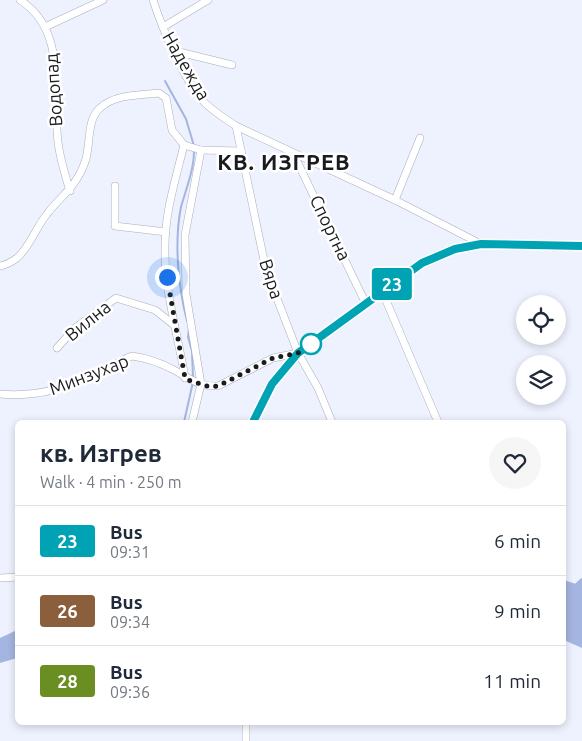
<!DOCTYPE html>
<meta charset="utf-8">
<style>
:root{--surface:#fff;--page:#f6f6f7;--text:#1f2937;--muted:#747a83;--line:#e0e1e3}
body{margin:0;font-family:Ubuntu,sans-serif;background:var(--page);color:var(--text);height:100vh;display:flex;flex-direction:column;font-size:19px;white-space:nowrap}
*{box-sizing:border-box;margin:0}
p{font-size:16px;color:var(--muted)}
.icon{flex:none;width:28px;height:28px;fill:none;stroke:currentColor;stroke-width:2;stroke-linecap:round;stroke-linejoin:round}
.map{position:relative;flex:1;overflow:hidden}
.drawer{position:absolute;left:15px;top:420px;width:551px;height:305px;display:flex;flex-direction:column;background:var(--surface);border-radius:8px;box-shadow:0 2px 8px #0003}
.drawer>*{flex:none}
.badge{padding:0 10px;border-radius:4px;font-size:18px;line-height:32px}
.controls{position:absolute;left:516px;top:295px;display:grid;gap:10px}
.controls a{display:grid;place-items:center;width:50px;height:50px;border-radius:50%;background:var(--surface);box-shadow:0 2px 8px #0003;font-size:25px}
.you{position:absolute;width:25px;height:25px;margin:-12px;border:4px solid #fff;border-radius:50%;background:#1a73e8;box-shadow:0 0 0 8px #1a73e833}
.map>.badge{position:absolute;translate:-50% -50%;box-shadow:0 0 0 2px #fff}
.round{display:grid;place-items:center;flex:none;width:52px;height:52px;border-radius:26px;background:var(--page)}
.overview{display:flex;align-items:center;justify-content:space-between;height:85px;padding:0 25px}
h1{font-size:24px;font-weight:700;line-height:38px}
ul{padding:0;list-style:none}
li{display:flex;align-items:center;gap:15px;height:70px;padding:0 25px;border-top:1px solid var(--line)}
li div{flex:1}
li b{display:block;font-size:19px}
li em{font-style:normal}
li .badge{min-width:55px;font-weight:700;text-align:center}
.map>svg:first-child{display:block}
.water{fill:#a5b5e1}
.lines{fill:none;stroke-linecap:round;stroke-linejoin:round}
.stream{stroke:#a5b5e1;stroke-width:2}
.canal{stroke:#a5b5e1;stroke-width:7}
.minor-casing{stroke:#aaaeb9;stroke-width:8}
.minor{stroke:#fff;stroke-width:7}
.line-casing{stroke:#fff;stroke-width:11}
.line{stroke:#00a3b4;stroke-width:8}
.walk{stroke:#1a1b1f;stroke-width:5;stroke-dasharray:0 9}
.stop-dot{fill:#fff;stroke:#00a3b4;stroke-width:2.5}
.labels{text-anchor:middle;stroke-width:5;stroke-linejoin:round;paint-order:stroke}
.street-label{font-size:18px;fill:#1a1b1f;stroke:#fff}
.district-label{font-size:22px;font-weight:bold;letter-spacing:1px;fill:#1a1b1f;stroke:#fff}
</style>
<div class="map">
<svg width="582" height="741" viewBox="0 0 582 741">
<rect width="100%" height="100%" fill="#edf2fe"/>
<!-- water -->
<g class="water">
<path d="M 564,580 L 582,586 L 582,648 L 564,640 Z"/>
<path d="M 17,630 L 17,658 L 0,663 L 0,638 Z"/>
</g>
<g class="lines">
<!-- stream -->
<g class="stream">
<path d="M 165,81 L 186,119 L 194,146"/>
<path d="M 187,321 C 178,286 174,242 181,207 C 186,189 194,170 194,151"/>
<path d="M 189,328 L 188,337 L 192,351 L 193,377"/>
<path d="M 184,422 L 193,382"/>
</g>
<!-- canal -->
<path class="canal" d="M 564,599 L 582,582"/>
<!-- minor casing -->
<g class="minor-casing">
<g id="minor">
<path d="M 20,0 C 68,31 52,93 58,142 C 60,159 65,175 70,191"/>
<path d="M 153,0 C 162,28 185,83 205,103 C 214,112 226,119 236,126 L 395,200 L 481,244"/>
<path d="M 45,27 L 103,0"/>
<path d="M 163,27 L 208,0"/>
<path d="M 175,51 L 232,65"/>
<path d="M 236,126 L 266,270 L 298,353 L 318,388 L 332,422"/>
<path d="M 184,145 L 201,150 L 185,235 L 186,294 L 201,384 L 192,422"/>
<path d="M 184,145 C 176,178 165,212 165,246 C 164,290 178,335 185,378"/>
<path d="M 201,150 L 241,151"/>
<path d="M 293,153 L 366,304"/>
<path d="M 115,186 L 115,226 L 166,232"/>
<path d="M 395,200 L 420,138"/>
<path d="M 0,266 C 5,265 13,261 17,258 C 30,247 36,227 47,214 C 63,193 75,189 85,162 C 91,146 86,120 100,108 C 115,94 140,95 159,93 L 166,98 L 172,130 L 184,145"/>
<path d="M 382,291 L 438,422"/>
<path d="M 57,348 L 75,328 L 116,298 L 155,310 L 174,325"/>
<path d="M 0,394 C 32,397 65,389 94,376 C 107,370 118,361 132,356 C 146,358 161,363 174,370 C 189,378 199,387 218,386 L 273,358 L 298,353 L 409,272 L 437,255 L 455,249 L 481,244 L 582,246"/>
<path d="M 253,422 L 271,384 L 298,353"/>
<path d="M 0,578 L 18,577"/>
<path d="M 246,722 L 246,741"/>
</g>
</g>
<!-- minor -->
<use href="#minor" class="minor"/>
</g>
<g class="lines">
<!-- line casing -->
<g class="line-casing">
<path id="line" d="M 253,422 L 272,384 L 298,353 L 422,263 L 455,249 L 481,244 L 582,246"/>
</g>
<!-- line -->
<use href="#line" class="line"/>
<!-- walk -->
<path class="walk" d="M 167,277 L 185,378 L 188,380 L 210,387 L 218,386 L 273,358 L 298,353 L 311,344"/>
</g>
<!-- markers -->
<circle class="stop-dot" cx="311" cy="344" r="10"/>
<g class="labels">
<!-- street labels -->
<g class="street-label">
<text transform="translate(186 66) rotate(60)" y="6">Надежда</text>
<text transform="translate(54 90) rotate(-94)" y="6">Водопад</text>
<text transform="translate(330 228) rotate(64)" y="6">Спортна</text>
<text transform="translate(271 279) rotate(72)" y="6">Вяра</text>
<text transform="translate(88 321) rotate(-39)" y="6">Вилна</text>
<text transform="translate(89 375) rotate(-21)" y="6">Минзухар</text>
</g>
<!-- district labels -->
<g class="district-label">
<text x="284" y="170">КВ. ИЗГРЕВ</text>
</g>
</g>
</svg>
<div class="controls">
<a><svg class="icon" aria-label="locate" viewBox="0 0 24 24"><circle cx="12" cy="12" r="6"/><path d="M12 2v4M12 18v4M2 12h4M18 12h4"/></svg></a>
<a><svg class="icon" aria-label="layers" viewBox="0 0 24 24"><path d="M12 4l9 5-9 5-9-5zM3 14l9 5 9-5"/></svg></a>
</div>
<div class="you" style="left:167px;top:277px"></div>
<b class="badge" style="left:392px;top:284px;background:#00a3b4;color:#fff">23</b>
<section class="drawer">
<div class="overview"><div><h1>кв. Изгрев</h1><p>Walk · 4 min · 250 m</p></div><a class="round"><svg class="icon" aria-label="heart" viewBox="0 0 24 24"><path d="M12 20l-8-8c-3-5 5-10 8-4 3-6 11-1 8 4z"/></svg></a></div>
<ul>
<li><span class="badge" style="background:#00a3b4;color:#fff">23</span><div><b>Bus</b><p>09:31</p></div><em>6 min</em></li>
<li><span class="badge" style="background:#8b5e3c;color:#fff">26</span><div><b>Bus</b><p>09:34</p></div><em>9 min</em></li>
<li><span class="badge" style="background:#6b8e23;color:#fff">28</span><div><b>Bus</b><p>09:36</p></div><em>11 min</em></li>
</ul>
</section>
</div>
